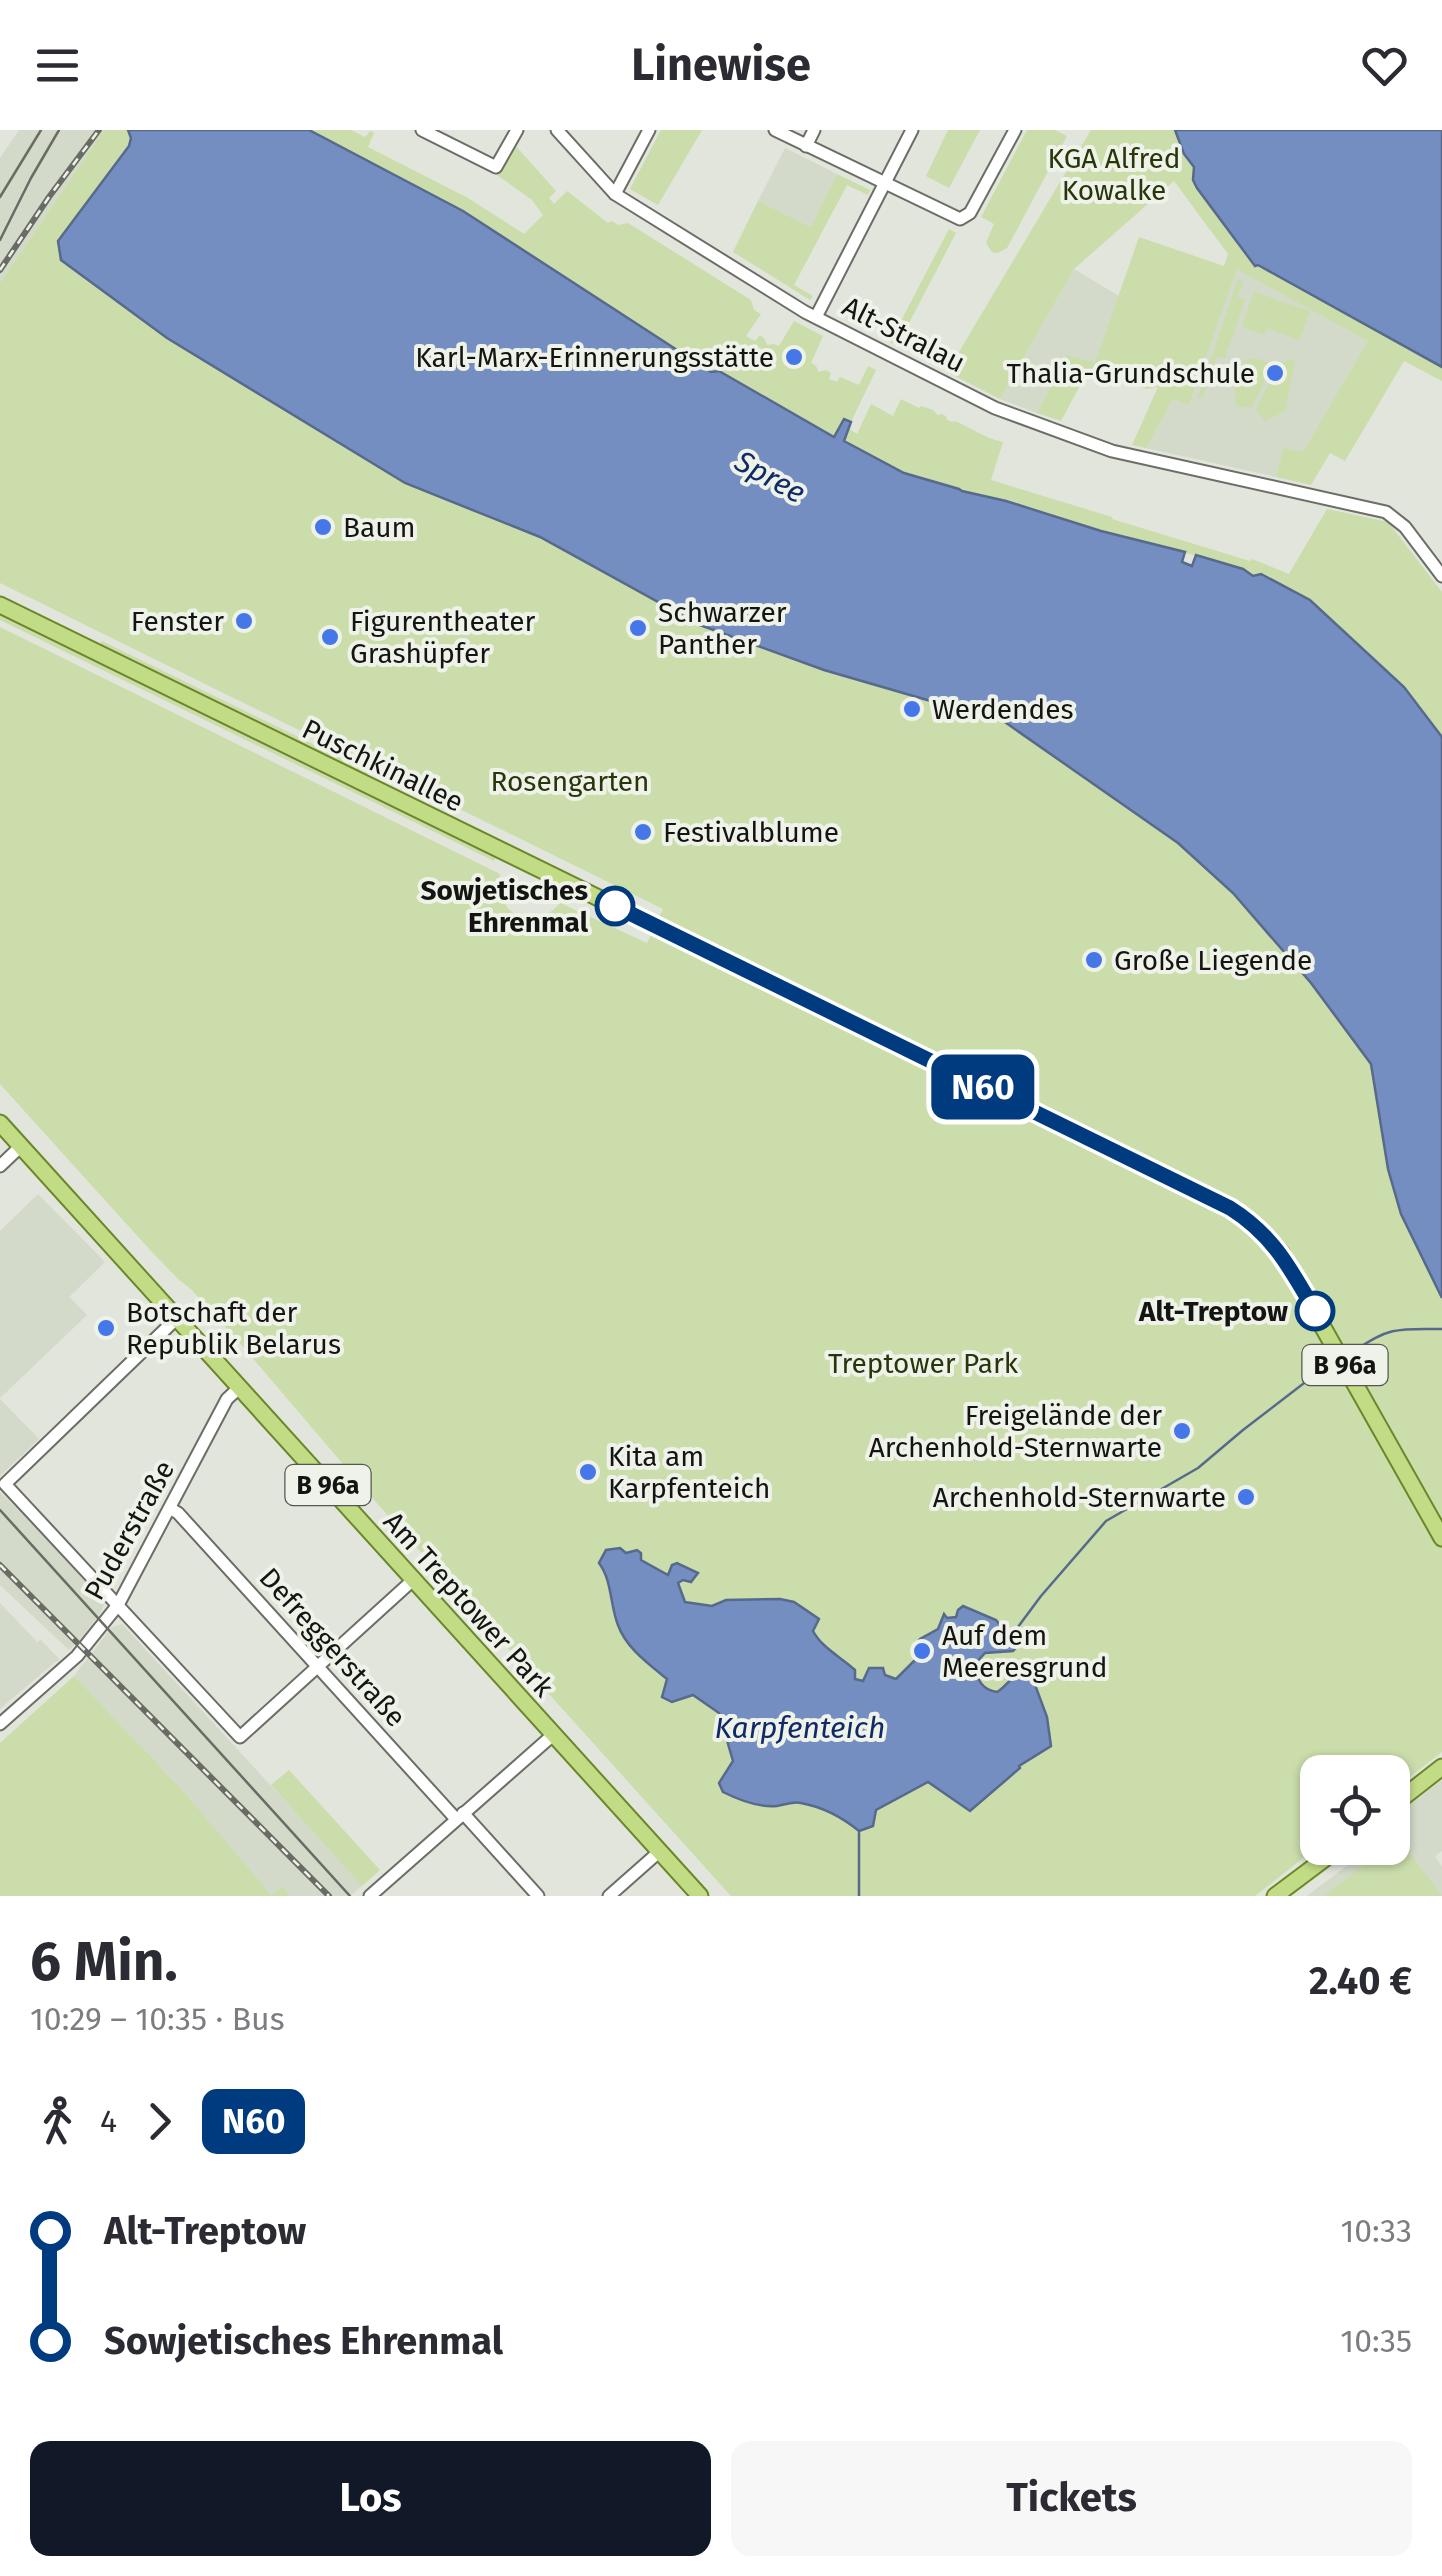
<!DOCTYPE html>
<html lang="de">
<meta charset="utf-8">
<style>
:root{--surface:#fff;--page:#f7f7f7;--text:#2b2b33;--muted:#7c7c81;--accent:#111827}
body{margin:0;font-family:"Fira Sans",sans-serif;background:var(--page);color:var(--text);height:100vh;display:flex;flex-direction:column;font-size:38px;white-space:nowrap}
*{box-sizing:border-box;margin:0}
p{font-size:32px;color:var(--muted)}
.icon{flex:none;width:55px;height:55px;fill:none;stroke:currentColor;stroke-width:2;stroke-linecap:round;stroke-linejoin:round}
.map{position:relative;height:1766px;overflow:hidden}
.sheet{display:flex;flex-direction:column;background:var(--surface);flex:1}
.sheet>*{flex:none}
.badge{padding:0 20px;border-radius:15px;font-size:35px;line-height:65px}
.buttons{position:absolute;left:1300px;top:1625px;display:grid;gap:20px}
.buttons a{display:grid;place-items:center;width:110px;height:110px;border-radius:20px;background:var(--surface);box-shadow:0 2px 8px #0004;font-size:50px}
.map>.badge{position:absolute;translate:-50% -50%;box-shadow:0 0 0 5px #fff}
.legs{display:flex;align-items:center;gap:15px;height:110px;padding:0 30px;font-size:32px}
.legs p{margin-inline-start:auto}
.summary{display:flex;align-items:center;justify-content:space-between;height:170px;padding:0 30px}
h1{font-size:55px;font-weight:700;line-height:75px}
.cta{display:flex;gap:20px;margin-top:auto;padding:20px 30px}
.cta a{flex:1;height:115px;border-radius:20px;background:var(--accent);color:#fff;font-size:40px;font-weight:700;line-height:115px;text-align:center}
.cta a+a{background:var(--page);color:var(--text)}
ul{padding:0 30px;list-style:none}
li{display:flex;align-items:center;gap:35px;height:110px;font-size:38px}
li i{display:grid;place-items:center;width:15px;height:100%;margin:0 12px;background:currentColor}
li i::after{content:'';width:25px;height:25px;margin:-12px;border:8px solid;border-radius:50%;background:var(--surface)}
li p{margin-inline-start:auto}
li:first-child i{background:linear-gradient(#0000 50%,currentColor 0)}
li:last-child i{background:linear-gradient(currentColor 50%,#0000 0)}
header{display:flex;justify-content:space-between;align-items:center;height:130px;padding:0 30px;background:var(--surface);font-size:45px;font-weight:700}
.map>svg:first-child{display:block}
.built{fill:#d3dac9}
.green{fill:#caddab}
.water{fill:#748ec1;stroke:#576a8c;stroke-width:2.5}
.lines{fill:none;stroke-linecap:round;stroke-linejoin:round}
.stream{stroke:#576a8c;stroke-width:2.5}
.minor-casing{stroke:#6b6e66;stroke-width:15}
.major-casing{stroke:#6b8729;stroke-width:19}
.minor{stroke:#fff;stroke-width:11}
.major{stroke:#c2dc86;stroke-width:15}
.tram{stroke:#696b65;stroke-width:2.5}
.rail-casing{stroke:#696b65;stroke-width:6}
.rail{stroke:#eef2e8;stroke-width:2.5;stroke-dasharray:8;stroke-linecap:butt}
.line-1-casing{stroke:#fff;stroke-width:22}
.line-1{stroke:#003b80;stroke-width:15}
.poi-dot{fill:#4577e8;stroke:#eef2e8;stroke-width:4}
.stop-1-dot{fill:#fff;stroke:#003b80;stroke-width:5}
.labels{text-anchor:middle;stroke-width:8;stroke-linejoin:round;paint-order:stroke}
.shield{fill:#eef2e8;stroke:#555752;stroke-width:2.5}
.shield-label{font-size:25px;font-weight:bold;fill:#141512}
.park-label{font-size:28px;fill:#28360a;stroke:#eef2e8}
.street-label{font-size:28px;fill:#141512;stroke:#eef2e8}
.poi-label{font-size:28px;fill:#141512;stroke:#eef2e8;text-anchor:start}
.stop-label{font-size:28px;font-weight:bold;fill:#141512;stroke:#eef2e8;text-anchor:end}
.water-label{font-size:30px;font-style:italic;fill:#102a68;stroke:#eef2e8}
</style>
<header><svg class="icon" aria-label="menu" viewBox="0 0 24 24"><path d="M4 6h16M4 12h16M4 18h16"/></svg>Linewise<svg class="icon" aria-label="heart" viewBox="0 0 24 24"><path d="M12 20l-8-8c-3-5 5-10 8-4 3-6 11-1 8 4z"/></svg></header>
<div class="map">
<svg width="1442" height="1766" viewBox="0 0 1442 1766">
<rect width="100%" height="100%" fill="#e1e5db"/>
<!-- built -->
<g class="built">
<path d="M 19,0 L 104,0 L 0,153 L 0,28 Z"/>
<path d="M 785,18 L 837,44 L 811,97 L 758,71 Z"/>
<path d="M 1237,138 L 1368,211 L 1303,323 L 1283,318 L 1276,347 L 1146,318 L 1173,269 L 1189,275 Z"/>
<path d="M 1074,139 L 1119,166 L 1095,234 L 1067,225 L 1037,283 L 1000,269 Z"/>
<path d="M 38,1064 L 105,1132 L 69,1167 L 87,1185 L 0,1268 L 0,1101 Z"/>
<path d="M 0,1269 L 39,1309 L 0,1346 Z"/>
<path d="M 0,1362 L 51,1413 L 104,1474 L 101,1482 L 82,1507 L 69,1520 L 0,1455 Z"/>
<path d="M 0,1473 L 37,1512 L 41,1510 L 60,1530 L 55,1532 L 0,1579 Z"/>
<path d="M 122,1494 L 309,1697 L 362,1756 L 350,1766 L 291,1766 L 283,1757 L 271,1766 L 184,1662 L 74,1546 L 112,1497 Z"/>
<path d="M 1442,1650 L 1442,1721 L 1435,1726 L 1442,1737 L 1442,1766 L 1307,1766 L 1370,1718 L 1392,1718 L 1393,1700 L 1396,1697 L 1393,1691 L 1404,1679 Z"/>
</g>
<!-- green -->
<g class="green">
<path d="M 104,0 L 128,0 L 131,11 L 58,111 L 61,130 L 167,208 L 405,353 L 540,407 L 824,540 L 941,574 L 999,588 L 1178,713 L 1233,763 L 1311,853 L 1371,934 L 1388,1039 L 1401,1084 L 1442,1168 L 1442,1622 L 1393,1660 L 1392,1642 L 1318,1642 L 1317,1717 L 1255,1766 L 731,1766 L 366,1361 L 238,1211 L 192,1160 L 178,1149 L 151,1121 L 0,954 L 0,497 L 500,744 C 493,784 533,805 560,773 L 647,813 L 663,779 L 0,453 L 0,153 Z"/>
<path d="M 309,0 L 351,0 L 365,7 L 370,1 L 374,3 L 368,17 L 468,68 L 524,104 L 543,85 L 532,70 L 497,45 L 515,15 L 556,61 L 549,68 L 554,74 L 567,61 L 608,93 L 612,91 L 618,95 L 628,93 L 751,170 L 754,180 L 761,184 L 746,206 L 755,211 L 760,205 L 764,208 L 767,215 L 774,214 L 779,216 L 794,191 L 823,206 L 811,233 L 816,236 L 819,242 L 826,240 L 831,243 L 829,249 L 837,252 L 840,247 L 859,255 L 868,236 L 876,240 L 848,298 L 857,304 L 871,274 L 893,286 L 901,269 L 919,278 L 921,276 L 933,280 L 938,285 L 941,284 L 946,286 L 947,290 L 952,292 L 955,291 C 972,298 984,308 1003,312 L 991,350 L 1112,387 L 1112,389 L 1250,431 L 1252,429 L 1289,444 L 1327,379 L 1388,392 L 1442,462 L 1442,607 L 1404,557 L 1310,471 L 1247,443 L 1243,439 L 1122,405 L 1101,401 L 1006,371 L 961,361 L 959,359 L 904,343 L 755,264 L 719,241 L 711,242 L 463,81 Z"/>
<path d="M 661,0 L 702,0 L 658,75 L 630,59 Z"/>
<path d="M 948,0 L 980,0 L 949,58 L 926,46 Z"/>
<path d="M 1027,0 L 1055,0 L 1067,6 L 1007,118 L 998,123 L 992,122 L 986,113 L 994,94 L 981,87 Z"/>
<path d="M 1091,0 L 1175,0 L 1184,25 L 1194,37 L 1194,50 L 1197,58 L 1249,130 L 1254,134 L 1442,237 L 1442,251 L 1404,231 L 1345,331 L 1330,323 L 1311,355 L 1276,347 L 1283,318 L 1303,322 L 1368,211 L 1237,139 L 1189,275 L 1173,269 L 1146,318 L 1132,315 L 1158,257 L 1147,259 L 1089,239 L 1061,291 L 1037,283 L 1067,225 L 1095,233 L 1139,107 L 1224,136 L 1228,124 L 1174,51 L 1074,139 L 1000,269 L 947,242 Z"/>
<path d="M 837,44 L 870,60 L 868,65 L 847,55 L 794,155 L 813,166 L 810,170 L 733,122 L 758,71 L 811,97 Z"/>
<path d="M 949,99 L 956,103 L 897,216 L 890,212 Z"/>
<path d="M 1238,149 L 1243,151 L 1237,167 L 1245,170 L 1225,228 L 1217,226 L 1202,269 L 1198,267 Z"/>
<path d="M 1254,162 L 1310,181 L 1299,210 L 1267,198 L 1264,205 L 1242,197 Z"/>
<path d="M 1253,228 L 1263,230 L 1269,234 L 1264,253 L 1251,278 L 1236,276 L 1234,247 L 1237,247 L 1245,231 Z"/>
<path d="M 1287,230 L 1295,231 L 1285,281 L 1265,291 L 1256,280 L 1275,240 Z"/>
<path d="M 0,482 L 497,725 L 494,731 L 0,490 Z"/>
<path d="M 102,511 L 370,642 L 365,647 L 99,516 Z"/>
<path d="M 74,1546 L 184,1662 L 271,1765 L 283,1757 L 291,1766 L 0,1766 L 0,1613 Z"/>
<path d="M 289,1640 L 380,1740 L 362,1756 L 271,1655 Z"/>
<path d="M 1398,1708 L 1442,1766 L 1324,1766 L 1386,1718 L 1392,1718 L 1393,1712 Z"/>
</g>
<!-- water -->
<g class="water">
<path d="M 128,0 L 309,0 L 463,81 L 711,242 L 719,241 L 834,307 L 844,289 L 851,292 L 844,311 L 904,343 L 959,359 L 962,361 L 1006,371 L 1101,401 L 1185,422 L 1182,432 L 1192,436 L 1196,425 L 1243,439 L 1253,446 L 1261,444 L 1310,470 L 1404,557 L 1442,607 L 1442,1168 L 1401,1084 L 1388,1039 L 1371,934 L 1311,853 L 1233,763 L 1178,713 L 999,588 L 941,574 L 824,540 L 700,495 L 540,407 L 405,353 L 167,208 L 61,130 L 58,111 L 129,16 L 131,8 Z"/>
<path d="M 1175,0 L 1442,0 L 1442,237 L 1258,135 L 1255,136 L 1197,58 L 1193,50 L 1194,37 L 1184,24 Z"/>
<path d="M 620,1418 L 626,1423 L 637,1420 L 641,1423 L 641,1430 L 668,1445 L 672,1435 L 677,1433 L 698,1443 L 691,1452 L 683,1450 L 678,1453 L 685,1472 L 712,1476 L 726,1470 L 780,1469 L 794,1472 L 819,1489 L 813,1501 C 822,1518 841,1527 855,1540 L 855,1549 L 863,1551 L 869,1538 L 883,1538 L 885,1545 L 896,1549 L 918,1527 L 915,1515 L 920,1509 L 938,1499 L 944,1484 L 947,1488 L 956,1487 L 958,1480 L 963,1476 L 996,1490 L 1010,1508 L 1021,1512 L 1013,1521 L 985,1523 L 975,1534 C 976,1549 982,1560 997,1562 C 1012,1553 1012,1537 1034,1552 L 1047,1587 L 1051,1616 L 1019,1636 L 1020,1638 L 970,1681 L 928,1652 L 876,1680 L 873,1696 L 859,1701 C 843,1688 823,1677 801,1673 C 793,1671 785,1675 777,1676 C 759,1678 739,1670 723,1662 L 719,1653 L 733,1631 L 719,1583 L 693,1565 L 672,1572 L 662,1567 L 667,1549 C 649,1534 626,1518 618,1495 C 610,1475 612,1450 599,1433 L 606,1420 Z"/>
</g>
<g class="lines">
<!-- stream -->
<g class="stream">
<path d="M 1356,1220 C 1390,1196 1401,1199 1442,1199"/>
<path d="M 1009,1509 L 1041,1466 L 1106,1391 L 1198,1338 L 1243,1300 L 1325,1237"/>
<path d="M 859,1766 L 859,1703"/>
</g>
<!-- minor casing -->
<g class="minor-casing">
<g id="minor">
<path d="M 422,0 L 496,37 L 517,0"/>
<path d="M 557,0 L 615,64 L 805,182 L 995,278 L 1112,321 L 1386,382 L 1405,397 L 1442,446"/>
<path d="M 775,0 L 960,89 L 970,83 L 1015,0"/>
<path d="M 806,16 L 814,0"/>
<path d="M 615,64 L 649,0"/>
<path d="M 816,187 L 912,0"/>
<path d="M 0,1036 L 21,1016"/>
<path d="M 177,1188 L 5,1354 L 240,1607 L 413,1450"/>
<path d="M 171,1379 L 178,1383 L 456,1689"/>
<path d="M 0,1594 L 77,1526 L 118,1475 L 227,1269 L 240,1257"/>
<path d="M 463,1683 L 538,1766"/>
<path d="M 370,1766 L 554,1604"/>
<path d="M 609,1766 L 660,1721"/>
</g>
</g>
<!-- major casing -->
<g class="major-casing">
<g id="major">
<path d="M 0,475 L 1197,1061 C 1230,1078 1257,1094 1281,1123 L 1442,1408"/>
<path d="M 0,993 L 700,1766"/>
<path d="M 1392,1676 L 1442,1637"/>
<path d="M 1275,1766 L 1339,1718"/>
</g>
</g>
<!-- minor -->
<use href="#minor" class="minor"/>
<!-- major -->
<use href="#major" class="major"/>
<!-- tram -->
<g class="tram">
<path d="M 0,67 L 41,0"/>
<path d="M 0,110 L 31,48 L 59,0"/>
<path d="M 0,1380 L 350,1766"/>
</g>
<!-- rail casing -->
<g class="rail-casing">
<g id="rail">
<path d="M 0,140 L 49,67 L 99,0"/>
<path d="M 0,1435 L 329,1766"/>
</g>
</g>
<!-- rail -->
<use href="#rail" class="rail"/>
</g>
<g class="lines">
<!-- line-1 casing -->
<g class="line-1-casing">
<path id="line-1" d="M 615,776 L 1230,1078 C 1273,1105 1290,1138 1315,1181"/>
</g>
<!-- line-1 -->
<use href="#line-1" class="line-1"/>
</g>
<!-- markers -->
<g class="poi-dot">
<circle cx="794" cy="227" r="10"/>
<circle cx="1275" cy="243" r="10"/>
<circle cx="323" cy="397" r="10"/>
<circle cx="244" cy="491" r="10"/>
<circle cx="638" cy="498" r="10"/>
<circle cx="330" cy="507" r="10"/>
<circle cx="912" cy="579" r="10"/>
<circle cx="643" cy="702" r="10"/>
<circle cx="1094" cy="830" r="10"/>
<circle cx="106" cy="1198" r="10"/>
<circle cx="1182" cy="1301" r="10"/>
<circle cx="588" cy="1342" r="10"/>
<circle cx="1246" cy="1367" r="10"/>
<circle cx="922" cy="1521" r="10"/>
</g>
<g class="stop-1-dot">
<circle cx="615" cy="776" r="18"/>
<circle cx="1315" cy="1181" r="18"/>
</g>
<g class="labels">
<!-- shield labels -->
<g class="shield">
<rect x="1302.5" y="1215" width="85" height="40" rx="8"/>
<rect x="285.5" y="1335" width="85" height="40" rx="8"/>
</g>
<g class="shield-label">
<text x="1345" y="1244">B 96a</text>
<text x="328" y="1364">B 96a</text>
</g>
<!-- park labels -->
<g class="park-label">
<text x="1114" y="38">KGA Alfred<tspan x="1114" dy="32">Kowalke</tspan></text>
<text x="570" y="661">Rosengarten</text>
<text x="923" y="1243">Treptower Park</text>
</g>
<!-- street labels -->
<g class="street-label">
<text transform="translate(904 204) rotate(27)" y="10">Alt-Stralau</text>
<text transform="translate(383 635) rotate(26)" y="10">Puschkinallee</text>
<text transform="translate(129 1400) rotate(-61)" y="10">Puderstraße</text>
<text transform="translate(469 1474) rotate(48)" y="10">Am Treptower Park</text>
<text transform="translate(333 1517) rotate(48)" y="10">Defreggerstraße</text>
</g>
<!-- poi labels -->
<g class="poi-label">
<text x="774" y="237" text-anchor="end">Karl-Marx-Erinnerungsstätte</text>
<text x="1255" y="253" text-anchor="end">Thalia-Grundschule</text>
<text x="343" y="407">Baum</text>
<text x="658" y="492">Schwarzer<tspan x="658" dy="32">Panther</tspan></text>
<text x="224" y="501" text-anchor="end">Fenster</text>
<text x="350" y="501">Figurentheater<tspan x="350" dy="32">Grashüpfer</tspan></text>
<text x="932" y="589">Werdendes</text>
<text x="663" y="712">Festivalblume</text>
<text x="1114" y="840">Große Liegende</text>
<text x="126" y="1192">Botschaft der<tspan x="126" dy="32">Republik Belarus</tspan></text>
<text x="1162" y="1295" text-anchor="end">Freigelände der<tspan x="1162" dy="32">Archenhold-Sternwarte</tspan></text>
<text x="608" y="1336">Kita am<tspan x="608" dy="32">Karpfenteich</tspan></text>
<text x="1226" y="1377" text-anchor="end">Archenhold-Sternwarte</text>
<text x="942" y="1515">Auf dem<tspan x="942" dy="32">Meeresgrund</tspan></text>
</g>
<!-- stop labels -->
<g class="stop-label">
<text x="588" y="770">Sowjetisches<tspan x="588" dy="32">Ehrenmal</tspan></text>
<text x="1288" y="1191">Alt-Treptow</text>
</g>
<!-- water labels -->
<g class="water-label">
<text transform="translate(770 347) rotate(29)" y="10">Spree</text>
<text x="800" y="1608">Karpfenteich</text>
</g>
</g>
</svg>
<div class="buttons">
<a><svg class="icon" aria-label="locate" viewBox="0 0 24 24"><circle cx="12" cy="12" r="6"/><path d="M12 2v4M12 18v4M2 12h4M18 12h4"/></svg></a>
</div>
<b class="badge" style="left:983px;top:957px;background:#003b80;color:#fff">N60</b>
</div>
<section class="sheet">
<div class="summary"><div><h1>6 Min.</h1><p>10:29 – 10:35 · Bus</p></div><b>2.40 €</b></div>
<div class="legs"><svg class="icon" aria-label="walk" viewBox="0 0 24 24"><circle cx="13" cy="4" r="2"/><path d="M13 8l-2 6 4 7M11 14l-3 7M7 12l3-4h3l4 4"/></svg>4<svg class="icon" aria-label="forward" viewBox="0 0 24 24"><path d="M9 5l7 7-7 7"/></svg><b class="badge" style="background:#003b80;color:#fff">N60</b></div>
<ul>
<li><i style="color:#003b80"></i><b>Alt-Treptow</b><p>10:33</p></li>
<li><i style="color:#003b80"></i><b>Sowjetisches Ehrenmal</b><p>10:35</p></li>
</ul>
<div class="cta"><a>Los</a><a>Tickets</a></div>
</section>
